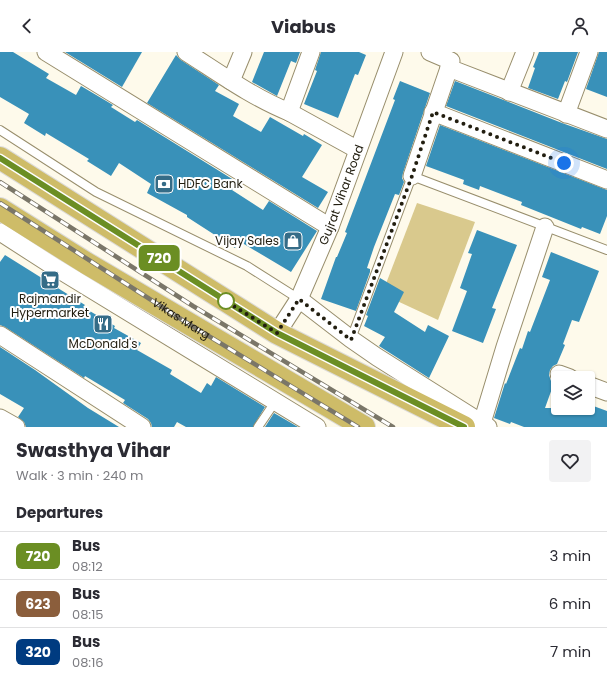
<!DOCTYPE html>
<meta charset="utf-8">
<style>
:root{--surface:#fff;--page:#f2f2f3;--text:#2b2b33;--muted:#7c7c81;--line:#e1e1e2}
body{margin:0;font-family:Poppins,sans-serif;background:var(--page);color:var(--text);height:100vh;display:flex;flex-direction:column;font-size:15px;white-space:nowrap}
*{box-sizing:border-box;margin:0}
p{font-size:13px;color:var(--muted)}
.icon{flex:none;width:22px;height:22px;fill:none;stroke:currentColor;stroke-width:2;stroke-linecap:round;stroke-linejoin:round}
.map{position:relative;height:375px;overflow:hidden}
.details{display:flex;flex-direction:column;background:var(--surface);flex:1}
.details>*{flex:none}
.badge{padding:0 8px;border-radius:6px;font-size:14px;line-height:26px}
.controls{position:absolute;left:551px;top:319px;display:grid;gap:8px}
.controls a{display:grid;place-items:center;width:44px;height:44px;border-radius:4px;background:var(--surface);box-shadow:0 1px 3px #0004;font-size:20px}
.you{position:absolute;width:20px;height:20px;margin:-10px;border:3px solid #fff;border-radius:50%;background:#1a73e8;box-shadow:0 0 0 6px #1a73e833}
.map>.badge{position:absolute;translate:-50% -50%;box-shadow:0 0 0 2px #fff}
h2{padding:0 16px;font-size:15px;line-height:36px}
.round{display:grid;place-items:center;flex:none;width:42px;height:42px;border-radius:4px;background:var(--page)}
.headline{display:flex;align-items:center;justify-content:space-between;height:68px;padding:0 16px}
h1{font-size:19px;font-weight:700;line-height:30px}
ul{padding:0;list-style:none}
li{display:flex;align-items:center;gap:12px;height:48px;padding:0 16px;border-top:1px solid var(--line)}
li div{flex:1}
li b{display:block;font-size:15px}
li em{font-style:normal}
li .badge{min-width:44px;font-weight:700;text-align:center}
header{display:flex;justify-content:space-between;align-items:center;height:52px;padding:0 16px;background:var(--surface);font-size:18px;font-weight:700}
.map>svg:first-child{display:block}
.green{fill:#d9c98d}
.building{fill:#3991b9}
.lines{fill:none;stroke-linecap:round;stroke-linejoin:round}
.service-casing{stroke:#988e6c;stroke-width:10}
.minor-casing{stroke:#988e6c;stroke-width:19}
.primary-casing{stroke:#dcdbd9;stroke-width:24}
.service{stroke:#fff;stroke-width:8}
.minor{stroke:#fff;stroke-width:17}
.primary{stroke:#cebc68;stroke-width:22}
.rail-casing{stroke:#7a7668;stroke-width:4.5}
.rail{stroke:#fff;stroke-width:3;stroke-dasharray:9;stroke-linecap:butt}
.line-casing{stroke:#fff;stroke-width:9}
.line{stroke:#6b8e23;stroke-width:6}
.walk{stroke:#221e10;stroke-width:4;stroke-dasharray:0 7.2}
.stop-dot{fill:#fff;stroke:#6b8e23;stroke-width:2}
.labels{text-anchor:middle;stroke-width:4;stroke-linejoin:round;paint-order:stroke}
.poi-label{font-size:12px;fill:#221e10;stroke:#fff}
.street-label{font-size:12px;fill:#221e10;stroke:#fff}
</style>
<header><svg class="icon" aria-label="back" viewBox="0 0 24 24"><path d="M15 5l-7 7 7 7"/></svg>Viabus<svg class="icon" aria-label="person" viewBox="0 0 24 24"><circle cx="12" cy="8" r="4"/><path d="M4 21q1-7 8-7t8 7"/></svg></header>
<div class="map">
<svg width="607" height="375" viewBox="0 0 607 375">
<rect width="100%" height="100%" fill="#fefaeb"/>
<!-- green -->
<path class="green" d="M 417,151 L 475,170 L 438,268 L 382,242 Z"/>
<!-- building -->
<g class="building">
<path d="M 0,0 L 13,0 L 49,22 L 46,26 L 76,43 L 81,34 L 113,53 L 111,55 L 135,70 L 137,68 L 237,130 L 232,138 L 263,158 L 269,149 L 317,179 L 291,220 L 239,189 L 235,196 L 187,165 L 187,163 L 147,141 L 151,132 L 119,111 L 111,124 L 87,109 L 89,107 L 46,81 L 45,84 L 24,71 L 29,62 L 0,45 Z"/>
<path d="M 65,0 L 142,0 L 122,35 Z"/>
<path d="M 264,0 L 300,0 L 296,11 L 291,9 L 277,44 L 252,30 Z"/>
<path d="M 321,0 L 359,0 L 366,3 L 358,23 L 355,22 L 338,66 L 304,52 L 317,19 L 315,18 Z"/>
<path d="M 539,0 L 578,0 L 567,30 L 565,29 L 558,47 L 528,36 L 535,16 L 533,15 Z"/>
<path d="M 599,0 L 607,0 L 607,45 L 586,37 Z"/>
<path d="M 176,3 L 181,8 L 219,33 L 215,39 L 239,52 L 233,64 L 261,80 L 270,65 L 303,84 L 304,82 L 322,93 L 302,125 L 328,140 L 318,156 L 147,51 Z"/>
<path d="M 400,29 L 430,41 L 403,121 L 402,126 L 404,130 L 399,143 L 395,142 L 374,195 L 367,216 L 370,217 L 370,220 L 356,259 L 321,247 L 336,205 L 337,205 L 347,181 L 345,180 L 395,48 L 393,47 Z"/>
<path d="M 455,29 L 562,71 L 607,87 L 607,117 L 446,54 Z"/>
<path d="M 440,73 L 607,138 L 607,164 L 600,182 L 582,175 L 581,177 L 521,153 L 522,150 L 480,134 L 479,138 L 463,132 L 464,128 L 426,114 Z"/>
<path d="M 477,178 L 517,193 L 492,256 L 496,257 L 483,291 L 452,279 L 467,239 L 460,236 L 472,202 L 468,201 Z"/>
<path d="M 551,200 L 599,219 L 579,270 L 572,268 L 563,292 L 565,293 L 557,312 L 553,314 L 550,318 L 549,323 L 551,329 L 554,331 L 545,356 L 588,356 L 588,352 L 607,359 L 607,375 L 524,375 L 511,370 L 510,372 L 494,366 L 505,331 L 506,332 L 520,296 L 522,297 L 528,279 L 530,280 L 550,228 L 542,225 Z"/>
<path d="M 5,203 L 85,253 L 83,255 L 115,274 L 114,276 L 141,291 L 137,298 L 172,318 L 170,322 L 201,341 L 207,331 L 211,334 L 216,325 L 265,355 L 253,375 L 186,375 L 177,370 L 174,375 L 152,375 L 151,371 L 148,367 L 123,351 L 125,348 L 85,324 L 84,326 L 5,275 L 0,273 L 0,210 Z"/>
<path d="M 380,226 L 404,240 L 394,260 L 425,280 L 428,273 L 449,284 L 429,326 L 379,294 L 385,285 L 364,274 L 368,264 L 366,263 Z"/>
<path d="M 0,295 L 35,318 L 88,356 L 119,375 L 26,375 L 24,370 L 18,365 L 24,356 L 0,342 Z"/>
<path d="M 274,361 L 298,375 L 265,375 Z"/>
</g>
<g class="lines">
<!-- service casing -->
<g class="service-casing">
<g id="service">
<path d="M 0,78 L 96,140 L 247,214 L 299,247"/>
<path d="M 351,287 L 412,124 L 607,198"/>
<path d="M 258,375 L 275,350"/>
</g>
</g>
<!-- minor casing -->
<g class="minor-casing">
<g id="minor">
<path d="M 46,0 L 330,175"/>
<path d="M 186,0 C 219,21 252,45 289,60 L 358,98"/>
<path d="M 430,0 L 451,9 L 449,16 L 607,77"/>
<path d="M 231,29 L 243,0"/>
<path d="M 509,40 L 525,0"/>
<path d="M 289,60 L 311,0"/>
<path d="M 433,60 L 607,128"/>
<path d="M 566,62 L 589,0"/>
<path d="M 412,124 L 449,16"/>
<path d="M 0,180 L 53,214 L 317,375"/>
<path d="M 299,247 L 351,287 L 377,305 L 488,375"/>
<path id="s1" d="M 277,281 L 299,247 L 330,175 L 394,0"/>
<path d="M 0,283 L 142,375"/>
<path d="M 559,322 L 570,326"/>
<path d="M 588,333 L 607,340"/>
<path d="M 0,366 L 16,375"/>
<path d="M 482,371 L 505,295 L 545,175"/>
</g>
</g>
<!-- primary casing -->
<g class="primary-casing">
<g id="primary">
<path d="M 0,106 L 277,281 L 464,375"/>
<path d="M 0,157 L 86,211 L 364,375"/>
</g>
</g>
<!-- service -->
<use href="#service" class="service"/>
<!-- minor -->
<use href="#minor" class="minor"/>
<!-- primary -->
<use href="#primary" class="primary"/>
<!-- rail casing -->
<g class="rail-casing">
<g id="rail">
<path d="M 0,130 L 193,254 L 393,375"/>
<path id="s2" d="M 0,151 L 184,269 L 358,375"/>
</g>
</g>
<!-- rail -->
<use href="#rail" class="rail"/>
</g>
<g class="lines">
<!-- line casing -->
<g class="line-casing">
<path id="line" d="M 0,106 L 277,281 L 464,375"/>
</g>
<!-- line -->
<use href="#line" class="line"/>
<!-- walk -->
<path class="walk" d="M 226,249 L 224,248 L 277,281 L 299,247 L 351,288 L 412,124 L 433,60 L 564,111"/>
</g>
<!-- icons -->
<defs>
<g id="bank-square" transform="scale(1)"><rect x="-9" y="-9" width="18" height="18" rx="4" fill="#356c87" stroke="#fff"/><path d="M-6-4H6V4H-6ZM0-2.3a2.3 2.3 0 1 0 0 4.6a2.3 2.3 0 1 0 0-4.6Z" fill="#fff"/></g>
<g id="shop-square" transform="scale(1)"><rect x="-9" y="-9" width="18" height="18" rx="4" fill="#356c87" stroke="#fff"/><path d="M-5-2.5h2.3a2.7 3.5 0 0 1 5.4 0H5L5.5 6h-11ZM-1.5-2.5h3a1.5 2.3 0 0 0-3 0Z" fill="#fff"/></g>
<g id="supermarket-square" transform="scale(1)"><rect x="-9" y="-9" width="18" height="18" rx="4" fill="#356c87" stroke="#fff"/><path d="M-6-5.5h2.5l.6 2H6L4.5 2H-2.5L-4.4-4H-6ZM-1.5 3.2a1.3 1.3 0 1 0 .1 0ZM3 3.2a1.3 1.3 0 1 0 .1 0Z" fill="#fff"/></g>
<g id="restaurant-square" transform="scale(1)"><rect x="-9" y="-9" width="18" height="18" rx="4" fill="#356c87" stroke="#fff"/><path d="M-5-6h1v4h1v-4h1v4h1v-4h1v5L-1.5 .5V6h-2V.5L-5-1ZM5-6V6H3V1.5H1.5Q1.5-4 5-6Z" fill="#fff"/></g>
</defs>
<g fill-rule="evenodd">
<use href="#bank-square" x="164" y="132"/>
<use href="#shop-square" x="293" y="189"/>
<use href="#supermarket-square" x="50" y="228"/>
<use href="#restaurant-square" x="103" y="272"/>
</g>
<!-- markers -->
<circle class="stop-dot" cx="226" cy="249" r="8"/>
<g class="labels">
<!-- poi labels -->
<g class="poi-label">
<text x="178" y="136" text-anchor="start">HDFC Bank</text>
<text x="279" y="193" text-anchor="end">Vijay Sales</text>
<text x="50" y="251">Rajmandir<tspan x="50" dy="14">Hypermarket</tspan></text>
<text x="103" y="296">McDonald's</text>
</g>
<!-- street labels -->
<g class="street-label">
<text dy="4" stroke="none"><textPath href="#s1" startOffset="153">Gujrat Vihar Road</textPath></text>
<text dy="4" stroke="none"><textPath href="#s2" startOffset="215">Vikas Marg</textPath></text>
</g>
</g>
</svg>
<div class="controls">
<a><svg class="icon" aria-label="layers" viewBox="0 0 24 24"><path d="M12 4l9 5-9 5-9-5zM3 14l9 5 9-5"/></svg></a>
</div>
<div class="you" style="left:564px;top:111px"></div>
<b class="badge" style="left:159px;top:206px;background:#6b8e23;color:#fff">720</b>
</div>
<section class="details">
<div class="headline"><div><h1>Swasthya Vihar</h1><p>Walk · 3 min · 240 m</p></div><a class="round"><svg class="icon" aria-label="heart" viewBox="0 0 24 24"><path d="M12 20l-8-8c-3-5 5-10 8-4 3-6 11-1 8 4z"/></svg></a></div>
<h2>Departures</h2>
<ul>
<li><span class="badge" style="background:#6b8e23;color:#fff">720</span><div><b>Bus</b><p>08:12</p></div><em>3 min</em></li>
<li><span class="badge" style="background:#8b5e3c;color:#fff">623</span><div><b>Bus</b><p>08:15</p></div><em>6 min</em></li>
<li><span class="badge" style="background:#003b80;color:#fff">320</span><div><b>Bus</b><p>08:16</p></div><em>7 min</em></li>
</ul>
</section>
